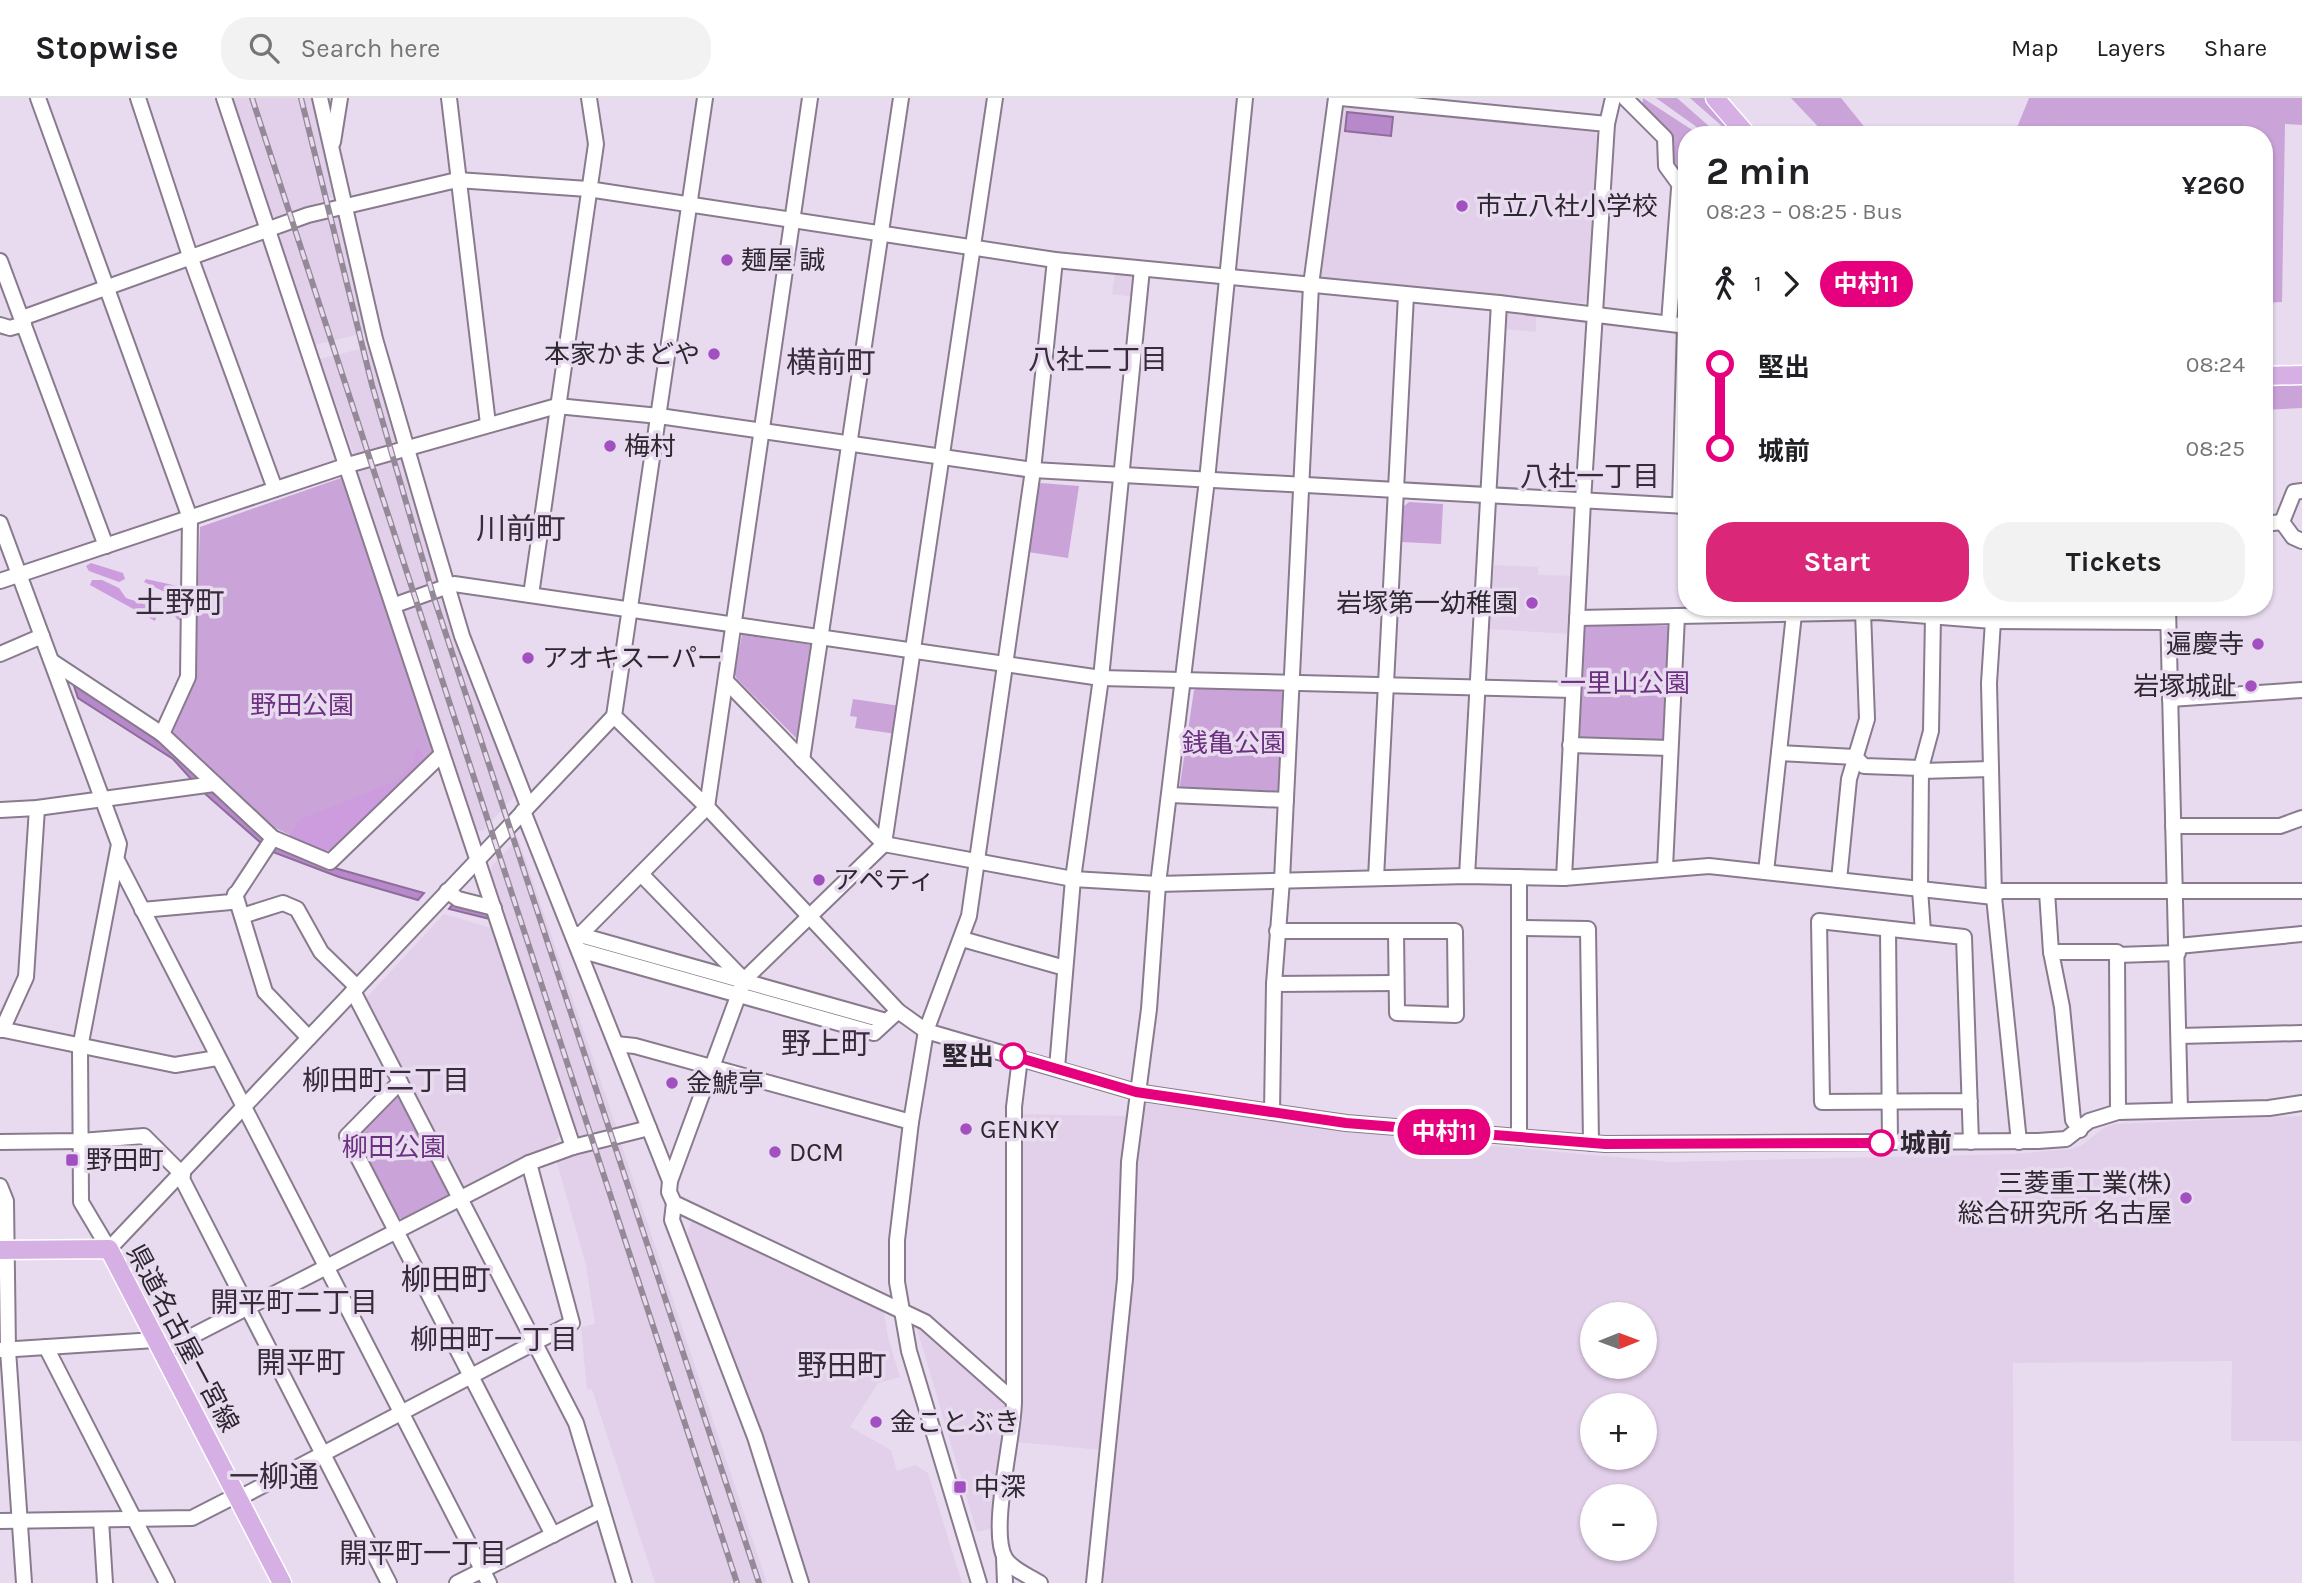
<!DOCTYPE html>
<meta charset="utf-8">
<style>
:root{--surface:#fff;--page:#f2f2f2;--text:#202124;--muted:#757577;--line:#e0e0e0;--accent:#db2777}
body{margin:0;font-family:Karla,"Noto Sans JP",sans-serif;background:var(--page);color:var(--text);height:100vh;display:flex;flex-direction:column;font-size:26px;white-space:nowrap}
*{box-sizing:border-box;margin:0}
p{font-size:23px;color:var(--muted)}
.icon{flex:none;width:38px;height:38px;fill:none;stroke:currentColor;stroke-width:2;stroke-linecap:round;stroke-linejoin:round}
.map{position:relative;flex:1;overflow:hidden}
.panel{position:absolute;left:1678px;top:28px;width:595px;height:490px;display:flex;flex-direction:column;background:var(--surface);border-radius:28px;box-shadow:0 2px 5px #0004}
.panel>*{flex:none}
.badge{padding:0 14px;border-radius:23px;font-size:24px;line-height:46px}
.needle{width:46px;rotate:89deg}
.controls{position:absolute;left:1580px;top:1204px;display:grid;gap:14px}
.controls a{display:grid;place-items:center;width:77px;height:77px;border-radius:50%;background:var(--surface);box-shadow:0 2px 5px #0004;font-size:35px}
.map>.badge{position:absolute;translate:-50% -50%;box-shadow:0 0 0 4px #fff}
.legs{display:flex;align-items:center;gap:10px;height:77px;padding:0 28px;font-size:23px}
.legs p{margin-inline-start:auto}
.overview{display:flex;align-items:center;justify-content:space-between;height:119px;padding:0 28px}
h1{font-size:38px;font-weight:700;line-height:52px}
.button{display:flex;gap:14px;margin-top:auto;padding:14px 28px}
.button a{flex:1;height:80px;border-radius:28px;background:var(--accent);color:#fff;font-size:28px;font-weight:700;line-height:80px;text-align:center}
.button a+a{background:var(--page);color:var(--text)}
ul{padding:0 28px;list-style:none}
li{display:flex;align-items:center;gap:24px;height:84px;font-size:26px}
li i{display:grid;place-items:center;width:10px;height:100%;margin:0 9px;background:currentColor}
li i::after{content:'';width:18px;height:18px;margin:-9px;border:5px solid;border-radius:50%;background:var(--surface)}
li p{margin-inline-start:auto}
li:first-child i{background:linear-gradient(#0000 50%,currentColor 0)}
li:last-child i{background:linear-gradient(currentColor 50%,#0000 0)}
header{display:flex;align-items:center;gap:42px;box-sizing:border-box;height:98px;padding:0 35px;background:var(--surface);border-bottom:2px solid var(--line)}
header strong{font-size:33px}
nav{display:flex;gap:38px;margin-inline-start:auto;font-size:24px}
.search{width:490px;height:63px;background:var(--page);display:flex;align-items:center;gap:18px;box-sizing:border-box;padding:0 24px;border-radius:28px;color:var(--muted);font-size:26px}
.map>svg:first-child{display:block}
.built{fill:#e2cfea;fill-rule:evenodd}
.green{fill:#caa3d9}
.forest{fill:#cc9cdf}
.water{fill:#b889ca;stroke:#8e6c9c;stroke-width:2}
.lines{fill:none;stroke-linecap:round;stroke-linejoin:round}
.minor-casing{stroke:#887b8d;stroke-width:18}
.major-casing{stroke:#fff;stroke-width:21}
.minor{stroke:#fff;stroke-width:14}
.major{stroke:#d6b0e4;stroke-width:18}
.rail-casing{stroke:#938997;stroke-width:6}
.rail{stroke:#e9dbef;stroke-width:3.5;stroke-dasharray:10;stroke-linecap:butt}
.line-1-casing{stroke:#fff;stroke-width:16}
.line-1{stroke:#e6007e;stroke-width:10}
.poi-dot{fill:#a250bf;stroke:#e9dbef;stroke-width:2.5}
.stop-1-dot{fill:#fff;stroke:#e6007e;stroke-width:3.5}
.labels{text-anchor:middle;stroke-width:7;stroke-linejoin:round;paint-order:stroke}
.poi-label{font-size:26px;fill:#2d2830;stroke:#e9dbef;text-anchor:start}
.park-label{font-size:26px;fill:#6b3180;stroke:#e9dbef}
.stop-label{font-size:26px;font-weight:bold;fill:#2d2830;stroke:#e9dbef;text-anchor:end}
.street-label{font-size:26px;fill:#2d2830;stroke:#e9dbef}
.neighbourhood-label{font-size:28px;fill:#372c3b;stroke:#e9dbef}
.quarter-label{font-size:30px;fill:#372c3b;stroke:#e9dbef}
</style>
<header>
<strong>Stopwise</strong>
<div class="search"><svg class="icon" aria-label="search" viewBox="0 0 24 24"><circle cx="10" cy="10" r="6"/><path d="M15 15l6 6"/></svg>Search here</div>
<nav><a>Map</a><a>Layers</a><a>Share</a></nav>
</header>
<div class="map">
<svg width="2302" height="1485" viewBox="0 0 2302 1485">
<rect width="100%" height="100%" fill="#e9dbef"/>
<!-- built -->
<g class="built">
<path d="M 233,0 L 313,0 L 333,99 L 278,120 L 273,118 Z"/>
<path d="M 1345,9 L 1594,33 L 1599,40 L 1588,200 L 1583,205 L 1322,180 L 1319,176 L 1342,12 Z"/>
<path d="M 337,116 L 368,234 L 315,247 L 280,141 L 282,135 Z"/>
<path d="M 1115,175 L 1132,177 L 1135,181 L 1133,199 L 1112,196 Z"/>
<path d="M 1509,214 L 1536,216 L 1536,234 L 1504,231 L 1504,218 Z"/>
<path d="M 372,248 L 397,340 L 394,346 L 354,357 L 320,261 Z"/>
<path d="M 397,359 L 403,364 L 437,481 L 434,486 L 400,498 L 397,498 L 358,377 L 361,371 Z"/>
<path d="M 1494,467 L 1538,469 L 1538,477 L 1574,478 L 1570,536 L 1490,531 Z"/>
<path d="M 438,499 L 443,501 L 516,696 L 483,733 L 475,733 L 452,659 L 446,653 L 402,512 Z"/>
<path d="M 518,740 L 617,1031 L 582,1041 L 576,1039 L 490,777 L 491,769 Z"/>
<path d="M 444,816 L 498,832 L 563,1035 L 551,1048 L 466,1090 L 461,1089 L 367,908 L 367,899 Z"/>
<path d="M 1145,1005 L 1406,1040 L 1669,1064 L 2012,1056 L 2071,1051 L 2082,1047 L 2105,1029 L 2116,1026 L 2302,1018 L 2302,1343 L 2231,1343 L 2232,1263 L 2013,1265 L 2014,1485 L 1099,1485 L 1106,1446 L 1131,1182 L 1135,1060 ZM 1592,1216 L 1645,1216 L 1645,1269 L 1592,1269 ZM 1592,1307 L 1645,1307 L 1645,1360 L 1592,1360 ZM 1592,1398 L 1645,1398 L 1645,1451 L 1592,1451 Z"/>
<path d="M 1016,1016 L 1131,1018 L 1125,1044 L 1120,1093 L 1119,1184 L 1101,1352 L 1015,1344 Z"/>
<path d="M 621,1045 L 767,1485 L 655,1485 L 592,1291 L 587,1292 L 581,1229 L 595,1226 L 586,1167 L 556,1061 Z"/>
<path d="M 692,1120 L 883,1209 L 888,1239 L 900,1279 L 878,1285 L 850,1329 L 891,1352 L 897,1373 L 915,1367 L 928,1375 L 962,1485 L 809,1485 L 764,1349 L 687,1138 Z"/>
<path d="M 921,1226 L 1011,1305 L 997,1429 L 977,1434 L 917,1231 Z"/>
</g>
<!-- green -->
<g class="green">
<path d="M 1643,0 L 1700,37 L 1687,37 L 1687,84 L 1642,12 Z"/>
<path d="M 1656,0 L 1677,0 L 1719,37 L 1708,37 Z"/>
<path d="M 1690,0 L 1707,0 L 1738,37 L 1732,37 Z"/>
<path d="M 1791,0 L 1841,0 L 1871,37 L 1826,37 Z"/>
<path d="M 2029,0 L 2302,0 L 2302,27 L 2285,26 L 2282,204 L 2265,205 L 2264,37 L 2049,37 L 2055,25 L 2048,37 L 2014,37 Z"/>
<path d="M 2302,282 L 2302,310 L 2265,312 L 2264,284 Z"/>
<path d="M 341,380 L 346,381 L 434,653 L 430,662 L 331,752 L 324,753 L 273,729 L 174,638 L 172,630 L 195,576 L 200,429 Z"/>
<path d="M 1041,385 L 1079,388 L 1068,460 L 1028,454 L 1038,388 Z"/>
<path d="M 1409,404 L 1443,406 L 1441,446 L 1402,444 L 1403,409 Z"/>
<path d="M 1589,525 L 1670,528 L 1665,644 L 1584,645 L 1579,639 L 1584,530 Z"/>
<path d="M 742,537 L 812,547 L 801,636 L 796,640 L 737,581 L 734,575 Z"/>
<path d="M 1199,590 L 1281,593 L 1284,598 L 1279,698 L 1179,693 L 1194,592 Z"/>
<path d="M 853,601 L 900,608 L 896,636 L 855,630 L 857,619 L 850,618 Z"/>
<path d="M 395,996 L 403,998 L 451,1093 L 450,1098 L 402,1121 L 395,1117 L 356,1043 L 357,1036 Z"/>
</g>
<!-- forest -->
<g class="forest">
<path d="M 91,465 L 123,475 L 125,481 L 119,484 L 89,473 L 86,468 Z"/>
<path d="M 146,481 L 182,489 L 183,521 L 178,522 L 173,516 L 175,499 L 144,484 Z"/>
<path d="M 92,482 L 102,482 L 119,490 L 126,500 L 159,511 L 155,523 L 90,487 Z"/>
<path d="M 417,651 L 421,651 L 425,666 L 331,752 L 324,753 L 289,738 L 299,722 L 398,682 L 413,665 Z"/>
</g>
<!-- water -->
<g class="water">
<path d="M 1347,14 L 1393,19 L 1391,38 L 1345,33 Z"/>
<path d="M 73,585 L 184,661 L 210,692 L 260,736 L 331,769 L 424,795 L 418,802 L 339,779 L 270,753 L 202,693 L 173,661 L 78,600 Z"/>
<path d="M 456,802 L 490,811 L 494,822 L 449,811 Z"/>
</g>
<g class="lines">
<!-- minor casing -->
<g class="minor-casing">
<g id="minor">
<path d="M 38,0 L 190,420 L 188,579 L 162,636"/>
<path d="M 138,0 L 190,158 L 275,391"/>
<path d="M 224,0 L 573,1049"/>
<path d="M 320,0 L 375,241 L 428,423 L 462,538 L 528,708"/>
<path d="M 449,0 L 488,326"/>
<path d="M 705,0 L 614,618 L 707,709 L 898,913 L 926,933 L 1136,994 L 1346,1025 L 1605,1046 L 2038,1043 L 2066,1041 L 2089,1023 L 2118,1014 L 2269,1010 L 2302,1005"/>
<path d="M 1341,0 L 1607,26 L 1583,403 L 1564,780"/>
<path d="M 1625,0 L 1665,40 L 1666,68 L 1685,94"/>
<path d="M 1607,26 L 1613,0"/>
<path d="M 333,44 L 340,0"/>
<path d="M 0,163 L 106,448"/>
<path d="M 22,220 L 308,117 L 457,82 L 588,91 L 1055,162 L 1499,205 L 1687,228"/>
<path d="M 1669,225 L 1679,91"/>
<path d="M 0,227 L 10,230 L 24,226"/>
<path d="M 1680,408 L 1685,228"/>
<path d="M 2282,424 L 2293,439 L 2302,443"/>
<path d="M 0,425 L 119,746 L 80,950 L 81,1104 L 109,1151 L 614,618"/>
<path d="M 2264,426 L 2282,424 L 2294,394 L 2302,393"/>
<path d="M 0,483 L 348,367 L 557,308 L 659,318 L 1033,372 L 1687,408"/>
<path d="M 531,497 L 596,46 L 589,0"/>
<path d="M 395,507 L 454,486 L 1101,580 L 1573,592"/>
<path d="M 2168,509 L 2180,1012"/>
<path d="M 1577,520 L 1877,514 L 1993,523 L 2166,524"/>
<path d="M 1993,523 L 1989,585 L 1994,799 L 2019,1044"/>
<path d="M 0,556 L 42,538"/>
<path d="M 53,564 L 162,636 L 273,740 L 330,764 L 442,656"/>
<path d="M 726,583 L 884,746 L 1073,781 L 1158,786 L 1467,778 L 1564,780 L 1709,768 L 1994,799 L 1999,793 L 2302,793"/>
<path d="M 2170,601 L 2302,592"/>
<path d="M 1570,647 L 1670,650"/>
<path d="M 1779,655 L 1855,659 L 1864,668 L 1921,670"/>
<path d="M 802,662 L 901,0"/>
<path d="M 1921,673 L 1991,671"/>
<path d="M 1170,697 L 1286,702"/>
<path d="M 0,712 L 37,710 L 214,686"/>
<path d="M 523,713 L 649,1030"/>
<path d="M 2173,728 L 2280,728 L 2302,720"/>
<path d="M 118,764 L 489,1485"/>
<path d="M 1665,770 L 1677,518"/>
<path d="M 1766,774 L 1794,516"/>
<path d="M 641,776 L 742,880"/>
<path d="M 1467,778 L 1499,205"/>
<path d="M 1519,779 L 1519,1039"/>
<path d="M 1376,780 L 1406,197"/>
<path d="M 1839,782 L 1849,681 L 1867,621 L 1863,514"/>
<path d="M 447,793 L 458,801 L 494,810"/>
<path d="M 2047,794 L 2051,854 L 2062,909 L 2073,1022 L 2080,1032"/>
<path d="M 235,796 L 265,894 L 309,940"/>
<path d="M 142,812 L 231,804 L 273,740"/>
<path d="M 242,818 L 283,805 L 297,811 L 321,854 L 357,889"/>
<path d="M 1519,830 L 1588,831 L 1591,1045"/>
<path d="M 1888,831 L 1890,1045"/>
<path d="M 1277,833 L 1455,833 L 1456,917 L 1397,915 L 1396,833"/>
<path d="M 1923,834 L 1920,791 L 1921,670 L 1931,633 L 1933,518"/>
<path d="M 573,835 L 580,837 L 707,709 L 810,0"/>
<path d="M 580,837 L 886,923"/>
<path d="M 962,841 L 1065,870"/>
<path d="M 2178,848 L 2302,836"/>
<path d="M 579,852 L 874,935 L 898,913"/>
<path d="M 2051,854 L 2117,854 L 2117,857 L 2178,855"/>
<path d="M 2117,857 L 2118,1014"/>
<path d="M 1274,886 L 1396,885"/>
<path d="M 353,893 L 576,1325 L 624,1485"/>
<path d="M 0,931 L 175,967 L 217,960"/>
<path d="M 2,932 L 26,879 L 37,710"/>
<path d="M 2179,938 L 2302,935"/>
<path d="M 616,946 L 635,948 L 911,1024"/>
<path d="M 1057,970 L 1073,781 L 1101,580 L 1142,171"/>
<path d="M 400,984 L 347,1038 L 553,1437"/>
<path d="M 1970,1003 L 1822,1004 L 1819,823 L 1964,839 L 1971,1044"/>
<path d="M 1272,1014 L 1274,886 L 1282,782 L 1311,187 L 1336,0"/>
<path d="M 0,1044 L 81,1043 L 144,1038 L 183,1077"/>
<path d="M 181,1079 L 389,1485"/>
<path d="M 670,1083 L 744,882 L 884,746 L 995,0"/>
<path d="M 0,1088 L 6,1103 L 8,1252 L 24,1485"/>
<path d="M 674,1105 L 672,1122 L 755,1339 L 801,1485"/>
<path d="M 46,1249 L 167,1485"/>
<path d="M 0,1252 L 155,1242"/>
<path d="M 161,1254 L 529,1065 L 573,1049 L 649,1030 L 670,1083 L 669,1094 L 674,1105 L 925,1224 L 1014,1303 C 1014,1338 989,1432 1005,1460 C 1011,1471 1029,1478 1040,1485"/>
<path d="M 1014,1303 L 1014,1009 L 1020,960"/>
<path d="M 239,1400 L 572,1225 L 529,1065"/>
<path d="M 101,1422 L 105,1485"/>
<path d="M 0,1423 L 192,1420 L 237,1397"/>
<path d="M 1004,1459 L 1005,1485"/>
<path d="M 457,1485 L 602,1412"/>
<path d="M 979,1485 L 909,1253 L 897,1184 L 897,1142 L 911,1024 L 926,933 L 969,818 L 1033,372 L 1055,162"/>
<path d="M 1094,1485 L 1125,1181 L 1129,1064 L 1149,911 L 1158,786 L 1207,382 L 1245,0"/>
</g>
</g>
<!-- major casing -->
<g class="major-casing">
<g id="major">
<path d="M 1715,0 L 1747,37"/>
<path d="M 2264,278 L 2302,277"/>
<path d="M 0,1152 L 109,1151 L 282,1485"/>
</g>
</g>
<!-- minor -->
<use href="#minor" class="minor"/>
<!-- major -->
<use href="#major" class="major"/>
<!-- rail casing -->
<g class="rail-casing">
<g id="rail">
<path d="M 252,0 L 737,1485"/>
<path d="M 301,0 L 372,287 L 433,497 L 759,1485"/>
</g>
</g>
<!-- rail -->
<use href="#rail" class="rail"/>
</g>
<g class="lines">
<!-- line-1 casing -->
<g class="line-1-casing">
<path id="line-1" d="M 1013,958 L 1136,994 L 1346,1025 L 1605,1046 L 1881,1045"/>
</g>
<!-- line-1 -->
<use href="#line-1" class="line-1"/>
</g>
<!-- markers -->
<g class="poi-dot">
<circle cx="1462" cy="108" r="7"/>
<circle cx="727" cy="162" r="7"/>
<circle cx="714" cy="256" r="7"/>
<circle cx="610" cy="348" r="7"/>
<circle cx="1532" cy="505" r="7"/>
<circle cx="2258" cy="546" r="7"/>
<circle cx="528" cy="560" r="7"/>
<circle cx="2251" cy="588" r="7"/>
<circle cx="819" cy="782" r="7"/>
<circle cx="672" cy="985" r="7"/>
<circle cx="966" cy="1031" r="7"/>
<circle cx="775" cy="1054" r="7"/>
<rect x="65" y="1055" width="14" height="14" rx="3.5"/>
<circle cx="2186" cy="1100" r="7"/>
<circle cx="876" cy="1324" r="7"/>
<rect x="953" y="1382" width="14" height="14" rx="3.5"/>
</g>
<g class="stop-1-dot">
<circle cx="1013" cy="958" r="12"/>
<circle cx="1881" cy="1045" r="12"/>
</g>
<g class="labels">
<!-- poi labels -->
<g class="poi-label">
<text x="1476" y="117">市立八社小学校</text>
<text x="741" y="171">麺屋 誠</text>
<text x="700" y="265" text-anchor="end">本家かまどや</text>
<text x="624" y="357">梅村</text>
<text x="1518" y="514" text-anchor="end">岩塚第一幼稚園</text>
<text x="2244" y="555" text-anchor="end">遍慶寺</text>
<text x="542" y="569">アオキスーパー</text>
<text x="2237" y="597" text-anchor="end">岩塚城趾</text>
<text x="833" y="791">アペティ</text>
<text x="686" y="994">金鯱亭</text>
<text x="980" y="1040">GENKY</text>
<text x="789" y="1063">DCM</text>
<text x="86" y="1071">野田町</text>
<text x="2172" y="1094" text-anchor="end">三菱重工業(株)<tspan x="2172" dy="30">総合研究所 名古屋</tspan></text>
<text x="890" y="1333">金ことぶき</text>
<text x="974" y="1398">中深</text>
</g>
<!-- park labels -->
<g class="park-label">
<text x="1625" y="594">一里山公園</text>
<text x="302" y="616">野田公園</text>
<text x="1234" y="654">銭亀公園</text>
<text x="394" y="1058">柳田公園</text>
</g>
<!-- stop labels -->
<g class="stop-label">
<text x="994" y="967">堅出</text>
<text x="1900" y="1054" text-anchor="start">城前</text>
</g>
<!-- street labels -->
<g class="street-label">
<text transform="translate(183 1240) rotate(62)" y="9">県道名古屋一宮線</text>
</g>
<!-- neighbourhood labels -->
<g class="neighbourhood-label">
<text x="1098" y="271">八社二丁目</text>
<text x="1590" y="388">八社一丁目</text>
<text x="386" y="992">柳田町二丁目</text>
<text x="294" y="1214">開平町二丁目</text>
<text x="494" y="1251">柳田町一丁目</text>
<text x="423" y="1465">開平町一丁目</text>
</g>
<!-- quarter labels -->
<g class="quarter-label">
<text x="831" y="275">横前町</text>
<text x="521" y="441">川前町</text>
<text x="180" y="515">土野町</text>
<text x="826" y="956">野上町</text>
<text x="446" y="1192">柳田町</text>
<text x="301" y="1275">開平町</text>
<text x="842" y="1278">野田町</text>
<text x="274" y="1389">一柳通</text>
</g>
</g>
</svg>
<div class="controls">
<a><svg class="needle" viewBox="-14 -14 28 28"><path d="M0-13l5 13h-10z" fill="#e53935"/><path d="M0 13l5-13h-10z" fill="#757577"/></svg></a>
<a>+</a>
<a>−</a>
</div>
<b class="badge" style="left:1444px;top:1034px;background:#e6007e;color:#fff">中村11</b>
<section class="panel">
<div class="overview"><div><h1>2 min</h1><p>08:23 – 08:25 · Bus</p></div><b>¥260</b></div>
<div class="legs"><svg class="icon" aria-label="walk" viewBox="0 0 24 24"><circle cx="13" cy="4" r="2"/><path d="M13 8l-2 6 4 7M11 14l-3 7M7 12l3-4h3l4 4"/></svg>1<svg class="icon" aria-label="forward" viewBox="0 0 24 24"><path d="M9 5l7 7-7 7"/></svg><b class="badge" style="background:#e6007e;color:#fff">中村11</b></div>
<ul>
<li><i style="color:#e6007e"></i><b>堅出</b><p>08:24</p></li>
<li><i style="color:#e6007e"></i><b>城前</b><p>08:25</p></li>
</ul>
<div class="button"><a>Start</a><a>Tickets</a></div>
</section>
</div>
